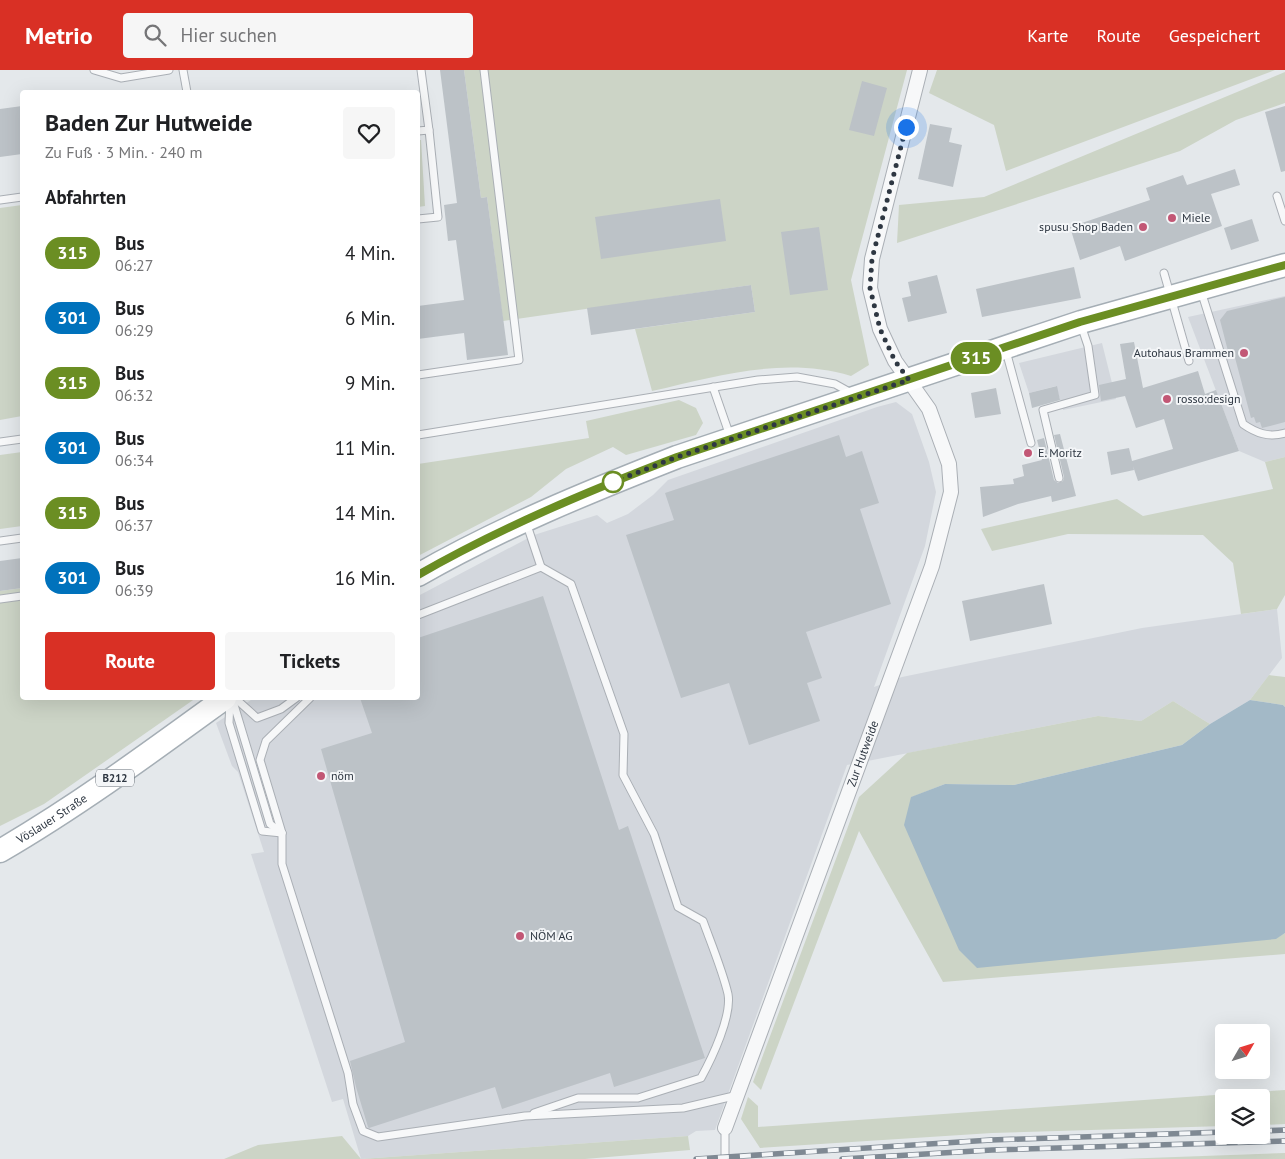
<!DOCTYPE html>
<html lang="de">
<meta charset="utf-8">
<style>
:root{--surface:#fff;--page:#f6f6f6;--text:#202124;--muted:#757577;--accent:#d93025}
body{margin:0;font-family:"PT Sans",sans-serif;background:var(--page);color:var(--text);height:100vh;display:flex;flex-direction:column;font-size:19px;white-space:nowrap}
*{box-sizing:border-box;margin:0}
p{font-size:16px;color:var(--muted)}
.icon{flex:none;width:28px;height:28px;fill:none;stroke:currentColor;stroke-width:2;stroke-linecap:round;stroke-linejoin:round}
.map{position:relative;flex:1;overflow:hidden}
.drawer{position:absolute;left:20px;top:20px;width:400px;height:610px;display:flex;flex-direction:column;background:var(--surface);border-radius:5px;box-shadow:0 5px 20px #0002}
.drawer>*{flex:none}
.badge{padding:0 10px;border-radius:16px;font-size:18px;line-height:32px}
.needle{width:32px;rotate:51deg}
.tools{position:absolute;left:1215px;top:954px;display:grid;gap:10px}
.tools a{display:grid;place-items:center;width:55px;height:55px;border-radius:5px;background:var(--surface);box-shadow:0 5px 20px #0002;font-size:25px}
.you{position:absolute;width:25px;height:25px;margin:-12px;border:4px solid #fff;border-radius:50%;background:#1a73e8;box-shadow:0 0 0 8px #1a73e833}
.map>.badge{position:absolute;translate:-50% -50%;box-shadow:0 0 0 2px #fff}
h2{padding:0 25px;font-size:19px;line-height:45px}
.round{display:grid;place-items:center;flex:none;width:52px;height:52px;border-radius:5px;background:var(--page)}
.headline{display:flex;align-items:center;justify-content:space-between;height:85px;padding:0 25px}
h1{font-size:24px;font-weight:600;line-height:38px}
.cta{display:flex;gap:10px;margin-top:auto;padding:10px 25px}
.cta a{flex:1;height:58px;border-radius:5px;background:var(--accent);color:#fff;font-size:20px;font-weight:600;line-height:58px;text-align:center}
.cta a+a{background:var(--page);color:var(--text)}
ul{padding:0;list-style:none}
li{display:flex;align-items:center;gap:15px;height:65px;padding:0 25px}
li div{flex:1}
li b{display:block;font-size:19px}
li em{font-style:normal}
li .badge{min-width:55px;font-weight:700;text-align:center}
header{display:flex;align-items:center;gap:30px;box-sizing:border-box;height:70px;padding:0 25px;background:var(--accent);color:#fff}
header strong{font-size:24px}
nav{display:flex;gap:28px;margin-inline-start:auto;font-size:18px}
.search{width:350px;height:45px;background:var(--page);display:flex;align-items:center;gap:12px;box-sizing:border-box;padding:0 18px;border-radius:5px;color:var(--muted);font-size:19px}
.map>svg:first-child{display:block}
.built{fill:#d3d7dd}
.green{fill:#ccd4c6}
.water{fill:#a3b9c7}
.building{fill:#bcc2c7}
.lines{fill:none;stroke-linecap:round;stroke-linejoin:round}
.lane-casing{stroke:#aaafb5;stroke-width:9}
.street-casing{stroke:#aaafb5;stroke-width:16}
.primary-casing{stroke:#a5aeb5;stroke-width:25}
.lane{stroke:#f7f8f9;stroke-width:7}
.street{stroke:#f7f8f9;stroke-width:14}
.primary{stroke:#fff;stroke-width:22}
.rail-casing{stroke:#7f8993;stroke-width:5.5}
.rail{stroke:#f4f6f8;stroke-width:4;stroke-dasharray:11;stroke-linecap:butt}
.line-casing{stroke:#fff;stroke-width:11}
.line{stroke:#6b8e23;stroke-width:8}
.walk{stroke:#2e3742;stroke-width:5;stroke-dasharray:0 9}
.poi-dot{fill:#c25775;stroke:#f4f6f8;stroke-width:2}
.stop-dot{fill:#fff;stroke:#6b8e23;stroke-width:2.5}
.labels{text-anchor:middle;stroke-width:4;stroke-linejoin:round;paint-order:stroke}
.shield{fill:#f4f6f8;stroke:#697079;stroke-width:1}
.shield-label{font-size:11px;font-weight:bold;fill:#2e3742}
.poi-label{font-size:12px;fill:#2e3742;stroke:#f4f6f8;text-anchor:start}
.street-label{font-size:12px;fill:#2e3742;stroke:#f4f6f8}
</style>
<header>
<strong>Metrio</strong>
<div class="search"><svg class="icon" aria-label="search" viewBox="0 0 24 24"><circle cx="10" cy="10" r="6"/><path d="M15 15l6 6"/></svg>Hier suchen</div>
<nav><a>Karte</a><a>Route</a><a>Gespeichert</a></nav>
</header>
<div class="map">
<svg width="1285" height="1089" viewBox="0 0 1285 1089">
<rect width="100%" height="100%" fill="#e4e8eb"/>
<!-- built -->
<g class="built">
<path d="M 1285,226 L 1285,387 L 1265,392 L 1239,381 L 1188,247 Z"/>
<path d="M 1102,273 L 1116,329 L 1063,340 L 1056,316 L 1029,323 L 1019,293 Z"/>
<path d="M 896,332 L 912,344 L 929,392 L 936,422 L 925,476 L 874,617 L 902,607 L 1142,558 L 1277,539 L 1282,588 L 1250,630 L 1210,654 L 1173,631 L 1141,651 L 1098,646 L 847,695 L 715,1060 L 696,1061 L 688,1066 L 361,1089 L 343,1029 L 332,1032 L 251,784 L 264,782 L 238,702 L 232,696 L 216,653 L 254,628 L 418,628 L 418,526 L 534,465 L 597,445 L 607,453 L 628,444 L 653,425 L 668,410 L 877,337 Z"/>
</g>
<!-- green -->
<g class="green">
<path d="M 464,0 L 907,0 L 851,210 L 869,295 L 851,306 C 784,286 717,306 652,321 L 635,259 L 755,242 L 751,215 L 503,251 L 487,127 L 481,128 Z"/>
<path d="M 937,0 L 1275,0 L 1006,101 L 994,55 L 929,23 Z"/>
<path d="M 1285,2 L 1285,33 L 1236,50 L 1180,81 L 897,173 L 899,135 L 984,127 Z"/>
<path d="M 418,70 L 421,70 L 425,136 L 418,137 Z"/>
<path d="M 22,135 L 22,346 L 0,350 L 0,138 Z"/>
<path d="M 679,330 L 696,338 L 703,353 L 696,365 L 626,385 L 613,377 L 566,399 L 531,427 L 418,486 L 418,394 L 589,368 L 586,351 Z"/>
<path d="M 22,382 L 22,456 L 0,459 L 0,385 Z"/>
<path d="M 1285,387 L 1285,525 L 1277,539 L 1241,544 L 1233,493 L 1203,465 L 1068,464 L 992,481 L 981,459 L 1117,429 L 1143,446 L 1273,419 L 1265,392 Z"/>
<path d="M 22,518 L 22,628 L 196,628 L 44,734 L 0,756 L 0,521 Z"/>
<path d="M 1269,605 L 1285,607 L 1285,637 L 1283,635 L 1250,630 Z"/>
<path d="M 1173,631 L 1210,654 L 1182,675 L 1014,715 L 945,714 L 912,727 L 1275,869 L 1285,863 L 1285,884 L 943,912 L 859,761 L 761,1020 L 753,1012 L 859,727 L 907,683 L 1098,646 L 1141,651 Z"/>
<path d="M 1285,1020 L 1285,1054 L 1261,1055 L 1261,1028 L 1224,1028 L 1224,1056 L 992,1063 L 760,1078 L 741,1049 L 748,1027 L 758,1036 L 758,1057 Z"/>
<path d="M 342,1066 L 361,1089 L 688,1066 L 690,1080 L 585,1089 L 224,1089 L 258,1075 Z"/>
<path d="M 1285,1083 L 1285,1089 L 1120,1089 Z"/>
</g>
<!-- water -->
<path class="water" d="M 1250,630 L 1283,635 L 1285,637 L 1285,863 L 1276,869 L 977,898 L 959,880 L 904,755 L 911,727 L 945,714 L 1014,715 L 1182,675 L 1210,654 Z"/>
<!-- building -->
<g class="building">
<path d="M 440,0 L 464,0 L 481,128 L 487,127 L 508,285 L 467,290 L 464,263 L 418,269 L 418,236 L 464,230 L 456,170 L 448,171 L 444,135 L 457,133 Z"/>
<path d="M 862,11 L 887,18 L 874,66 L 849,60 Z"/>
<path d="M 22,36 L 22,84 L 0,87 L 0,39 Z"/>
<path d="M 1285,36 L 1285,101 L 1281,102 L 1265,42 Z"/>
<path d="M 930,54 L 952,58 L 949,72 L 962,75 L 953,117 L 918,109 Z"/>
<path d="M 1235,99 L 1240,115 L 1211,124 L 1222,156 L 1125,191 L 1120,176 L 1080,190 L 1070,157 L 1150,130 L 1146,118 L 1183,105 L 1187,115 Z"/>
<path d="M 720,129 L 726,171 L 601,189 L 595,147 Z"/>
<path d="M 1252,149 L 1259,171 L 1231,180 L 1224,158 Z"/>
<path d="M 819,157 L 828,220 L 790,225 L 781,162 Z"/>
<path d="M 1074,197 L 1081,228 L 982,247 L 976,219 Z"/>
<path d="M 937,205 L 947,243 L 908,252 L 902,228 L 911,226 L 908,212 Z"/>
<path d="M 751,215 L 755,242 L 591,265 L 587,238 Z"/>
<path d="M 1285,227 L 1285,352 L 1262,358 L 1260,352 L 1256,353 L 1254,347 L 1251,348 L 1234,284 L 1229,285 L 1220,250 L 1227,241 Z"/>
<path d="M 1134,272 L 1143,318 L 1198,301 L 1205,324 L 1216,320 L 1239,381 L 1138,411 L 1133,396 L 1134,400 L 1111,405 L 1107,382 L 1129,378 L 1132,391 L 1173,379 L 1164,349 L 1136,358 L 1125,326 L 1101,331 L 1099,315 L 1126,309 L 1120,274 Z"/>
<path d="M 1057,316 L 1060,330 L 1032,338 L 1029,323 Z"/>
<path d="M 996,318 L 1001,344 L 975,348 L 971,323 Z"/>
<path d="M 1060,364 L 1076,426 L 1052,432 L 1051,426 L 1018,434 L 983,447 L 980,417 L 1014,414 L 1013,409 L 1024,406 L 1022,395 L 1042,390 L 1037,370 L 1044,368 L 1054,410 L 1058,413 L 1063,411 L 1064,407 L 1054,365 Z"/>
<path d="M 839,365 L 846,387 L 862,381 L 879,433 L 860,439 L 891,534 L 806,562 L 822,608 L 807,613 L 820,651 L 749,675 L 729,613 L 681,628 L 626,465 L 674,450 L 665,423 Z"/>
<path d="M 22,488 L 22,518 L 0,521 L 0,491 Z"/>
<path d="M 1044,514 L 1052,554 L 970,571 L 962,531 Z"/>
<path d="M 543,526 L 619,760 L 628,756 L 705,988 L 614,1017 L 610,1003 L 502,1039 L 495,1017 L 369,1058 L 368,1057 L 356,1017 L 350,991 L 405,972 L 321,679 L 372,663 L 360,628 L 418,628 L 418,568 Z"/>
</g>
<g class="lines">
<!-- lane casing -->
<g class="lane-casing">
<g id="lane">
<path d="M 94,0 L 121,8 L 169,0"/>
<path d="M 183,0 L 187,22"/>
<path d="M 418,61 L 429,60 L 421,0"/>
<path d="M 1277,126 L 1285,151"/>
<path d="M 0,130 L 22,127"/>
<path d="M 418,149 L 438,147 L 429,60"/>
<path d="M 1164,203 L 1189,291"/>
<path d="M 1201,221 L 1243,354 C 1256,363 1269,368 1285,363"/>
<path d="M 1006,281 L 1031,373"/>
<path d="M 418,305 L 519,290 L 484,0"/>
<path d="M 713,317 L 730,366"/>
<path d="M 418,365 L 758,310 L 797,307 L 835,314 L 853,324"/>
<path d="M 0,372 L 22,369"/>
<path d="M 1059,408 L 1043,340 L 1095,325 L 1088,276 L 1081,255"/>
<path d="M 0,471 L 22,468"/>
<path d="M 0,529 L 22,526"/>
<path d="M 418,545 L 541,497 L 526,452"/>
<path d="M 232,628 L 270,754 L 282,763"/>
<path d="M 235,628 L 257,648 L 281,639 L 296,628"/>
<path d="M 310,628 L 266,671 L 260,690 L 282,763 L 282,794 L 348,1003 L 353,1034 L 363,1061 L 378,1067 L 525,1046 L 683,1038 L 738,1025"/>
<path d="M 230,630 L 229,653 L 262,761 L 282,763"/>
<path d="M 534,1043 L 578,1028 L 638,1028 L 701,1008 C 712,988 732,946 728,924 C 723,902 711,873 703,851 L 678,837 L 654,764 L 623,705 L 624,664 L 571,514 L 541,497"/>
<path d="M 725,1089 L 725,1058"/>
</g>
</g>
<!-- street casing -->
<g class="street-casing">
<g id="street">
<path id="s1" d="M 725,1058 L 932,496 L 951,422 L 949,394 L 929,339 L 895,291 L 880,259 L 870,218 L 872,189 L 920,0"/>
</g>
</g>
<!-- primary casing -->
<g class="primary-casing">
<g id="primary">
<path d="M 418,505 C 500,458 588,422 677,387 L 1081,252 L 1285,195"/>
<path id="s2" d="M 0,781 C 79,735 152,681 225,628"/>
</g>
</g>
<!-- lane -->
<use href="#lane" class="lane"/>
<!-- street -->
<use href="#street" class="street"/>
<!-- primary -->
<use href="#primary" class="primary"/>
<!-- rail casing -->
<g class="rail-casing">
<g id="rail">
<path d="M 1261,1061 L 1285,1060"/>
<path d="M 696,1089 L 991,1070 L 1224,1062"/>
<path d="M 842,1089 L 992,1080 L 1285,1071"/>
</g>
</g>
<!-- rail -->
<use href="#rail" class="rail"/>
</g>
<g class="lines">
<!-- line casing -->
<g class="line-casing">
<path id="line" d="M 418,505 C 500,458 588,421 677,387 L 1080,252 L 1285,195"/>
</g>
<!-- line -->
<use href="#line" class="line"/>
<!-- walk -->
<path class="walk" d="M 613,412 L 677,387 L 909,310 L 895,291 L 880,259 L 870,218 L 872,189 L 906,57"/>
</g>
<!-- markers -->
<g class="poi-dot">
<circle cx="1172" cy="148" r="5"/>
<circle cx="1143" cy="157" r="5"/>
<circle cx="1244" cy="283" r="5"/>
<circle cx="1167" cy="329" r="5"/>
<circle cx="1028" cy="383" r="5"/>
<circle cx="321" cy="706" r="5"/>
<circle cx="520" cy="866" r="5"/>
</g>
<circle class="stop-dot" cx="613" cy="412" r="10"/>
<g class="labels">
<!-- shield labels -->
<rect class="shield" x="96" y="699.5" width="38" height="17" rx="4"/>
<g class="shield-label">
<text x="115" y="712">B212</text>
</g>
<!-- poi labels -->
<g class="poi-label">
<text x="1182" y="152">Miele</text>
<text x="1133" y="161" text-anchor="end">spusu Shop Baden</text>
<text x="1234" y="287" text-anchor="end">Autohaus Brammen</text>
<text x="1177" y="333">rosso:design</text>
<text x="1038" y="387">E. Moritz</text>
<text x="331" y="710">nöm</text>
<text x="530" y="870">NÖM AG</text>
</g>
<!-- street labels -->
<g class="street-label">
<text dy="4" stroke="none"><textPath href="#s1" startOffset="399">Zur Hutweide</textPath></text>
<text dy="4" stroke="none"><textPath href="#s2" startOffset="61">Vöslauer Straße</textPath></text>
</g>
</g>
</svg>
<div class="tools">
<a><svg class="needle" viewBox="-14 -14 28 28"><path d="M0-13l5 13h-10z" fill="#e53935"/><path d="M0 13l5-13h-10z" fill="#757577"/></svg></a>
<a><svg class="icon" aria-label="layers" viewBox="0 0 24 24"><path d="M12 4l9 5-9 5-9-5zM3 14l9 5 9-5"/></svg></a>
</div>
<div class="you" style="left:906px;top:57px"></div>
<b class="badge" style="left:976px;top:288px;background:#6b8e23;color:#fff">315</b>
<section class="drawer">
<div class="headline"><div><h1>Baden Zur Hutweide</h1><p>Zu Fuß · 3 Min. · 240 m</p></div><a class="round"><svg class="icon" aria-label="heart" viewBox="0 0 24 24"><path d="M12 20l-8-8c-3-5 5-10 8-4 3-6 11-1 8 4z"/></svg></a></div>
<h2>Abfahrten</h2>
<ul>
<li><span class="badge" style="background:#6b8e23;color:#fff">315</span><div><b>Bus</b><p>06:27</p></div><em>4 Min.</em></li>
<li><span class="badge" style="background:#0072bc;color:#fff">301</span><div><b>Bus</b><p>06:29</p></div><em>6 Min.</em></li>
<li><span class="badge" style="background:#6b8e23;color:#fff">315</span><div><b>Bus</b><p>06:32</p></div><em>9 Min.</em></li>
<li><span class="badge" style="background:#0072bc;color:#fff">301</span><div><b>Bus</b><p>06:34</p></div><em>11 Min.</em></li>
<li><span class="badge" style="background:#6b8e23;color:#fff">315</span><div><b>Bus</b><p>06:37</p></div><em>14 Min.</em></li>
<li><span class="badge" style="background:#0072bc;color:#fff">301</span><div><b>Bus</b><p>06:39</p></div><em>16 Min.</em></li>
</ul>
<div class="cta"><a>Route</a><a>Tickets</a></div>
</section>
</div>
